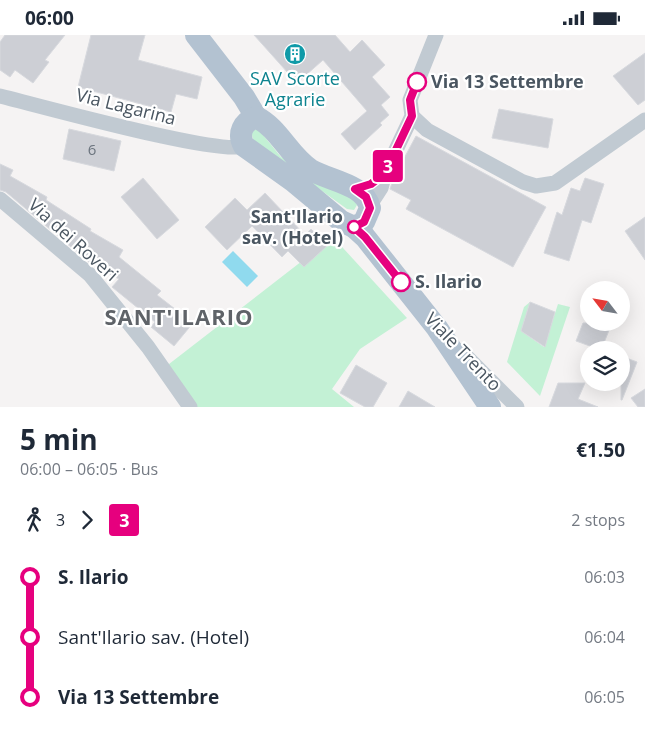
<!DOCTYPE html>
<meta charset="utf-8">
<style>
:root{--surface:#fff;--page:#f2f2f3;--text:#1f2937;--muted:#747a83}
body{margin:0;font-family:"Open Sans",sans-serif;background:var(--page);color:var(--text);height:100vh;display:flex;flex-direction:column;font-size:19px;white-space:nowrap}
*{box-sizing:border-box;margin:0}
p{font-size:16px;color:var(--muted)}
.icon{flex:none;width:28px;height:28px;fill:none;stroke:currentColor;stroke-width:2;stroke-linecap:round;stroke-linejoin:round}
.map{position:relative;height:372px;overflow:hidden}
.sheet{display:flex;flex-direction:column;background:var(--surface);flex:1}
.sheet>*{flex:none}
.badge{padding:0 10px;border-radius:4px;font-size:18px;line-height:32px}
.needle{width:32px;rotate:301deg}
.buttons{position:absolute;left:580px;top:246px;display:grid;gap:10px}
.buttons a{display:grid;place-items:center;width:50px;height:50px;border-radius:50%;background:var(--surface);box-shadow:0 5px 20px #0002;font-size:25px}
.map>.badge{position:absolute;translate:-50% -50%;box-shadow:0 0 0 2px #fff}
.legs{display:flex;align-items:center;gap:8px;height:55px;padding:0 20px;font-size:16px}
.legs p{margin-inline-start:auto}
.headline{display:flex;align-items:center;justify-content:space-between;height:85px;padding:0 20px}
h1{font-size:28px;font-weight:700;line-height:38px}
ul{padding:0 20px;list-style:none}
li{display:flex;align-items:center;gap:18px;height:60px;font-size:19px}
li i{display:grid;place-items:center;width:8px;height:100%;margin:0 6px;background:currentColor}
li i::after{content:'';width:12px;height:12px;margin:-6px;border:4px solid;border-radius:50%;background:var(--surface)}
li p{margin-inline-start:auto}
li:first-child i{background:linear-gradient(#0000 50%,currentColor 0)}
li:last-child i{background:linear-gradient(currentColor 50%,#0000 0)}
.status{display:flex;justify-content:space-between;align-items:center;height:35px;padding:0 25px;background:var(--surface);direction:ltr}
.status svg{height:14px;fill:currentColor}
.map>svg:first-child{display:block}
.green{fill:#c3f1d5}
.water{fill:#90daee}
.building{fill:#cdcfd5;stroke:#d7d9de}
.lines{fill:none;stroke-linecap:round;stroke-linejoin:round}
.minor{stroke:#c1cad2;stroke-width:15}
.primary{stroke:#b3c2d1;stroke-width:22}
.line-1-casing{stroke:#fff;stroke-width:11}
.line-1{stroke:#e6007e;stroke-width:8}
.stop-1-dot{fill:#fff;stroke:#e6007e;stroke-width:2.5}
.labels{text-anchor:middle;stroke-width:4.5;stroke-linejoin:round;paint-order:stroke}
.number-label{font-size:15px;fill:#6b747e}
.culture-label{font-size:18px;fill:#0d838f;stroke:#fff}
.stop-label{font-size:18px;font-weight:bold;fill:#4a5661;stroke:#fff;text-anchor:start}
.street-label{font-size:18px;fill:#4a5661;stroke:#fff}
.district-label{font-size:22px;font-weight:bold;letter-spacing:1px;fill:#5f6368;stroke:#fff}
</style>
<div class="status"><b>06:00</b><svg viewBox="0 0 49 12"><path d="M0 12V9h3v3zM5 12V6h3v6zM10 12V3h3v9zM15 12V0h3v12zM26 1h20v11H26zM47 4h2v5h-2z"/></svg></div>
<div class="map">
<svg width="645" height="372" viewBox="0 0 645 372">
<rect width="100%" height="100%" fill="#f5f3f3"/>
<!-- green -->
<g class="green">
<path d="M 254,95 L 259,95 L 281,122 L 355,165 L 357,170 L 354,175 L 347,174 L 254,107 L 251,97 Z"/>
<path d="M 333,202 L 407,283 L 360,314 L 332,354 L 354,372 L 194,372 L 160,336 Z"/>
<path d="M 530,267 L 521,296 L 544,312 L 558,269 L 570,272 L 540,361 L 507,327 L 524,272 Z"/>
</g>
<!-- water -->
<path class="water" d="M 233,216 L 258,241 L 247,252 L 222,227 Z"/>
<!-- building -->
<g class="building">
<path d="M 5,0 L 65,0 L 45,25 L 49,27 L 33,48 L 15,35 L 10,42 L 0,35 L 0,7 Z"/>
<path d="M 91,0 L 145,0 L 138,25 L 202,42 L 197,64 L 176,59 L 171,77 L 78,52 Z"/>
<path d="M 254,0 L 335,0 L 350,17 L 362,5 L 385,30 L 372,42 L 390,62 L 381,70 L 389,80 L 380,88 L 382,90 L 355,115 L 341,99 L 367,76 L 323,25 L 297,48 Z"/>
<path d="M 645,18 L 645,65 L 638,70 L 613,41 Z"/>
<path d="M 499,74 L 553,84 L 548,113 L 492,103 Z"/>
<path d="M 69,94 L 121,106 L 114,136 L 63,124 Z"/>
<path d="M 416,101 L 546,172 L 513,232 L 406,174 L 411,165 L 390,154 L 394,142 Z"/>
<path d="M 0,129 L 13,135 L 10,141 L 47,162 L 46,165 L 91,194 L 90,196 L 123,215 L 119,222 L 161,256 L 157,260 L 193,288 L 174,311 L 151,292 L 155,287 L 112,252 L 119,244 L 90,228 L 6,157 L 0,155 Z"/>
<path d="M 143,143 L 179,185 L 157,204 L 121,162 Z"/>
<path d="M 585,143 L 604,149 L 591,188 L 582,185 L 569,226 L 544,218 L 557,177 L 562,180 L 571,153 L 580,156 Z"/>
<path d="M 265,158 L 305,200 L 311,194 L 327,211 L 304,232 L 288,216 L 282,222 L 252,191 L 227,215 L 205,192 L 235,163 L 247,175 Z"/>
<path d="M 645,182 L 645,225 L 625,196 Z"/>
<path d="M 530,267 L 555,277 L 545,312 L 521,296 Z"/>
<path d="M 583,288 L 612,288 L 601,315 L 576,306 Z"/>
<path d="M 621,321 L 637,327 L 622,365 L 621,365 Z"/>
<path d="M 356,330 L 387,348 L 373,372 L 365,372 L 340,358 Z"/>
<path d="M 558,348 L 585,348 L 578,364 L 598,372 L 549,372 Z"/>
<path d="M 645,354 L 645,372 L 638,372 L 631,363 Z"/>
<path d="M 408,356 L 435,372 L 399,372 Z"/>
</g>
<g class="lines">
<!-- minor -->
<g class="minor">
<path d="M 0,61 C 38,70 219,121 244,111"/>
<path d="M 412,81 L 427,95 L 523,147 L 536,151 L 555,148 L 645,85"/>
<path d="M 0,164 L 90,240 L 148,312 L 190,372"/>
<path d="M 370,170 L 381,153 L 385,138 L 412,81 L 410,65 L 436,0"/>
<path d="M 461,316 L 517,372"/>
</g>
<!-- primary -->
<g class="primary">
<path d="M 196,0 L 244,62 L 256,82"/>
<path d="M 256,82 C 279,93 289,121 311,135 C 330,146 365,149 370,173 L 364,187 L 354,192 L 341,186 L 293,146 L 244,111 C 237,98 243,87 256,82 Z"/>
<path d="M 354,192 L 365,202 L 437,293 L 490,372"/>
</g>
</g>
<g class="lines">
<!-- line-1 casing -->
<g class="line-1-casing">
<path id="line-1" d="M 401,247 L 365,202 L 354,192 L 364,187 L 370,173 L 366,162 L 355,154 L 371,149 L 385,138 L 412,81 L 410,65 L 417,47"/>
</g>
<!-- line-1 -->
<use href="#line-1" class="line-1"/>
</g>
<!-- icons -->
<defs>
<g id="building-disc" transform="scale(1.125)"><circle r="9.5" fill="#0f9aa8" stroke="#fff"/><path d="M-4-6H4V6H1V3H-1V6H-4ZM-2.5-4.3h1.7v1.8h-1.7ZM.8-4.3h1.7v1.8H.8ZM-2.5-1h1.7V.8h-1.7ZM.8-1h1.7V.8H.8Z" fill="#fff"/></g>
</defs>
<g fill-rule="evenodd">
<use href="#building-disc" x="295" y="19"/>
</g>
<!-- markers -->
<g class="stop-1-dot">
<circle cx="417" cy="47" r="9"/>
<circle cx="354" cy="192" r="6"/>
<circle cx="401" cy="247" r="9"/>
</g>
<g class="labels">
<!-- number labels -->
<g class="number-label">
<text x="92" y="120">6</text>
</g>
<!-- culture labels -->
<g class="culture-label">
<text x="295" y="50">SAV Scorte<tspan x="295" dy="21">Agrarie</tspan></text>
</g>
<!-- stop labels -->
<g class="stop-label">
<text x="431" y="53">Via 13 Settembre</text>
<text x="343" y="188" text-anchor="end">Sant'Ilario<tspan x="343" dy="21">sav. (Hotel)</tspan></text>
<text x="415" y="253">S. Ilario</text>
</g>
<!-- street labels -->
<g class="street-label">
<text transform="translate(126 72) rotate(14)" y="6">Via Lagarina</text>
<text transform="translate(73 205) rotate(42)" y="6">Via dei Roveri</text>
<text transform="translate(463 317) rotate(46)" y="6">Viale Trento</text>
</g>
<!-- district labels -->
<g class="district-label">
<text x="179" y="290">SANT'ILARIO</text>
</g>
</g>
</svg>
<div class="buttons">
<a><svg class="needle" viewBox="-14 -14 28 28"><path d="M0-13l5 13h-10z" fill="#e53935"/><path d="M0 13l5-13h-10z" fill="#747a83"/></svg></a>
<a><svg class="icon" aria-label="layers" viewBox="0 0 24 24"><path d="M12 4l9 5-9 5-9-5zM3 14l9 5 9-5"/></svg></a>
</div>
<b class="badge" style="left:388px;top:131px;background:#e6007e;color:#fff">3</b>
</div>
<section class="sheet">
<div class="headline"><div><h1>5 min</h1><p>06:00 – 06:05 · Bus</p></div><b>€1.50</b></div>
<div class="legs"><svg class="icon" aria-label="walk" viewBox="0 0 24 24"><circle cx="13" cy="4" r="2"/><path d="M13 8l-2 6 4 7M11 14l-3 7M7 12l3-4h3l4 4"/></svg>3<svg class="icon" aria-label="forward" viewBox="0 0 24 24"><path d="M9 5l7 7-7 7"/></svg><b class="badge" style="background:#e6007e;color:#fff">3</b><p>2 stops</p></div>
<ul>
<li><i style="color:#e6007e"></i><b>S. Ilario</b><p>06:03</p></li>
<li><i style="color:#e6007e"></i><span>Sant'Ilario sav. (Hotel)</span><p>06:04</p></li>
<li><i style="color:#e6007e"></i><b>Via 13 Settembre</b><p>06:05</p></li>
</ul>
</section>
